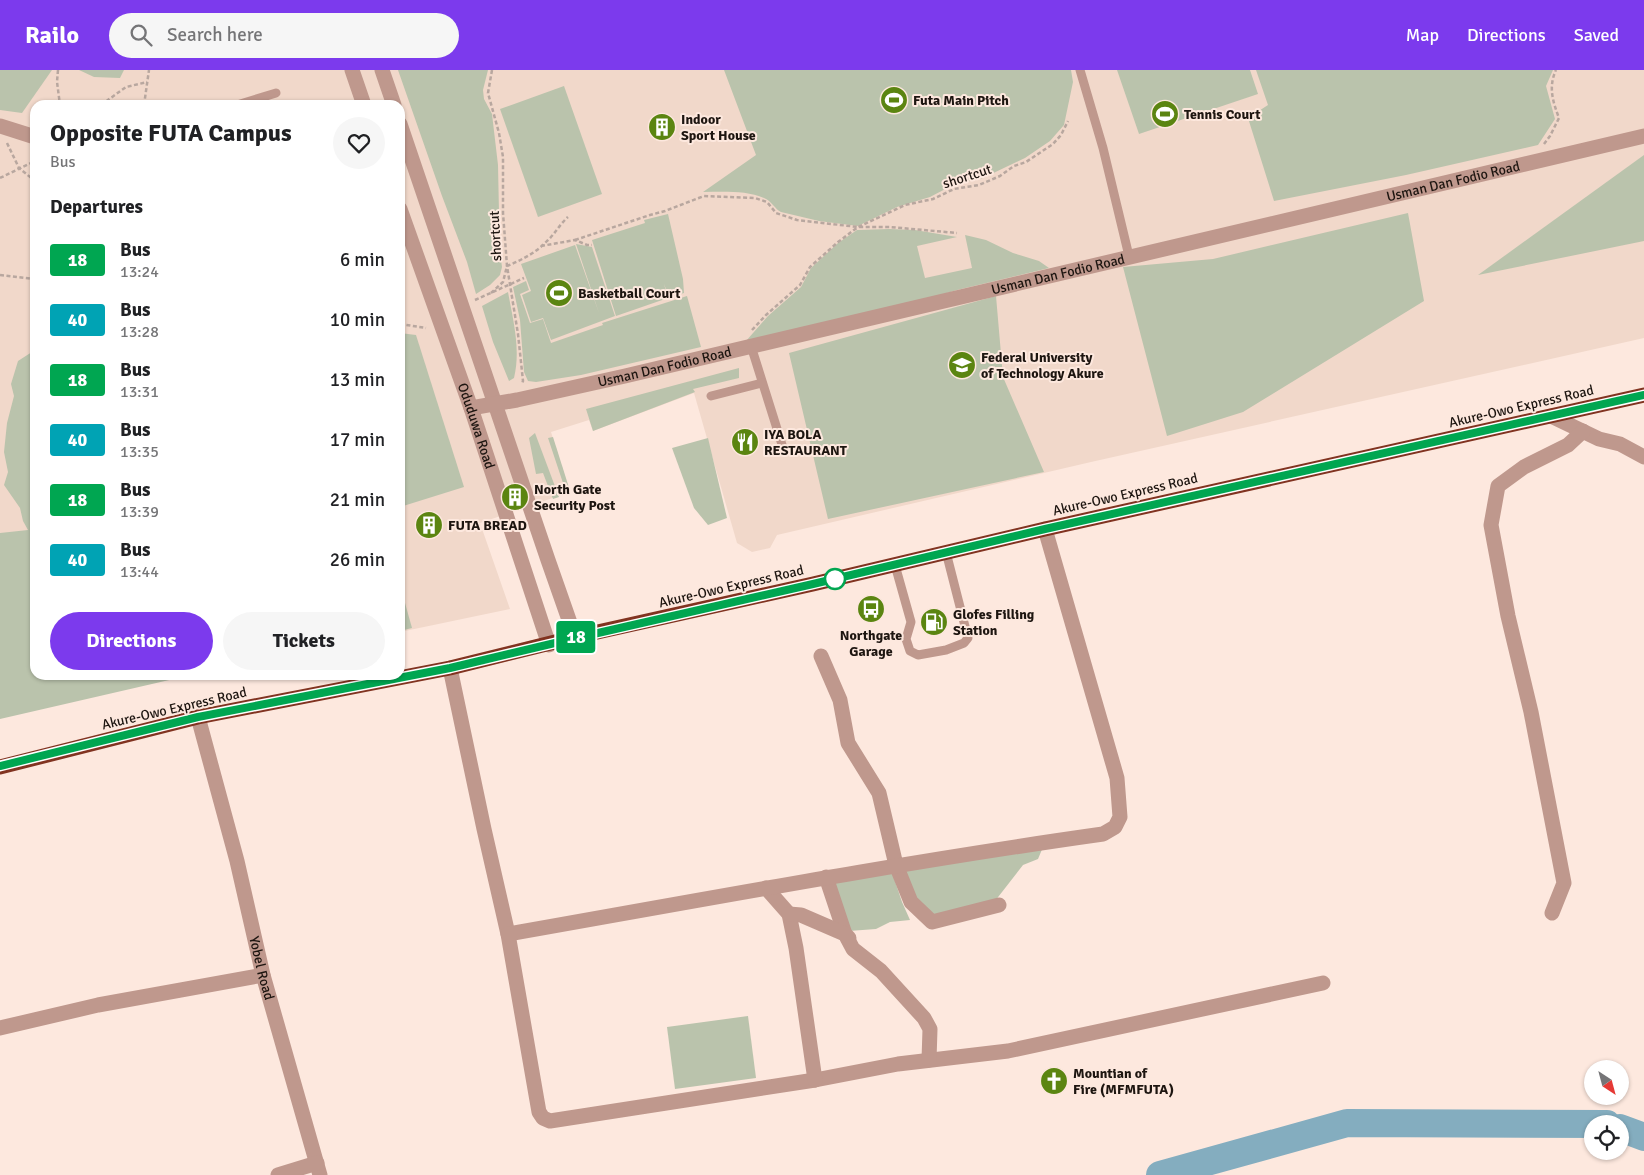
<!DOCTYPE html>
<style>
:root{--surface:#fff;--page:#f6f6f6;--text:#202124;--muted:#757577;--accent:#7c3aed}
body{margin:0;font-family:Signika,sans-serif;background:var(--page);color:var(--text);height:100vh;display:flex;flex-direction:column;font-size:19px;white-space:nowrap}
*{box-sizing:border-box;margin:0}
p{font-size:16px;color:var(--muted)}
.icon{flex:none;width:28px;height:28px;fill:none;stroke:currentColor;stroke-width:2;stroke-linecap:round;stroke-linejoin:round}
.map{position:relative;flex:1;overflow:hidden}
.drawer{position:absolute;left:30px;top:30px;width:375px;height:580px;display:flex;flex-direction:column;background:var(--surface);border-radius:15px;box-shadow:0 1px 4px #0004}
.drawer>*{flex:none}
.badge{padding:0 10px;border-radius:4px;font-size:18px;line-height:32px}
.needle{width:32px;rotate:144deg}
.buttons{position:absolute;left:1584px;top:990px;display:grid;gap:10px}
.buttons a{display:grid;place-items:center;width:45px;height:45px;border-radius:50%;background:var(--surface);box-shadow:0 1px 4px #0004;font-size:25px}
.map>.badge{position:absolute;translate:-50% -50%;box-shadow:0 0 0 2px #fff}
h2{padding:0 20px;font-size:19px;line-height:45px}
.round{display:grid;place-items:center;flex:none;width:52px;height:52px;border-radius:26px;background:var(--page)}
.summary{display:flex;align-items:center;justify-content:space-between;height:85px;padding:0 20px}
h1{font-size:24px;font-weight:700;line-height:38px}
.action{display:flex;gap:10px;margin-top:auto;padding:10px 20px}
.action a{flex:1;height:58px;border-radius:30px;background:var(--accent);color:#fff;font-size:20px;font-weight:700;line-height:58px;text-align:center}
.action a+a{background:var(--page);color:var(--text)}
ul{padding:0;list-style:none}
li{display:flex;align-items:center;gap:15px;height:60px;padding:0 20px}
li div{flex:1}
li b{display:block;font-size:19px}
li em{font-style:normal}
li .badge{min-width:55px;font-weight:700;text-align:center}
header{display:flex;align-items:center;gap:30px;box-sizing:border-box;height:70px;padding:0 25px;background:var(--accent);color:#fff}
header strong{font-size:24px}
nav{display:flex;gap:28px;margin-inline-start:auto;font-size:18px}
.search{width:350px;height:45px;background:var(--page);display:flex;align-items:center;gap:12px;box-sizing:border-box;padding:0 18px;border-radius:28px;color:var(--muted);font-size:19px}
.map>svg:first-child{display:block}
.built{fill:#f1d8ca}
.green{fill:#bac3ac}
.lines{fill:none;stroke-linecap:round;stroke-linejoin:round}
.river{stroke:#84adbf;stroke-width:28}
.path{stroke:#b8a79f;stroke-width:2.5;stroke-dasharray:4 2.5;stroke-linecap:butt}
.lane{stroke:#bf988d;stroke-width:9}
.street{stroke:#bf988d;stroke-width:15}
.highway{stroke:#813320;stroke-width:15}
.line-casing{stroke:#fff;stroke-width:11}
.line{stroke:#00a651;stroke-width:8}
.stop-dot{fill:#fff;stroke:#00a651;stroke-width:2.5}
.labels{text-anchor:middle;stroke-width:4;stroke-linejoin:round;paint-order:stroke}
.poi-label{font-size:14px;font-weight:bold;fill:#1d1510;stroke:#fde8de;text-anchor:start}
.street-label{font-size:14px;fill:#1d1510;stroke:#fde8de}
</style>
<header>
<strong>Railo</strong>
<div class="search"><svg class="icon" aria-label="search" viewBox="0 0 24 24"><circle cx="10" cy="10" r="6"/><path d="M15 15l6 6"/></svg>Search here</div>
<nav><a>Map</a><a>Directions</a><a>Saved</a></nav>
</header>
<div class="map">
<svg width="1644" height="1105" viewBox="0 0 1644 1105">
<rect width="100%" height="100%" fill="#fde8de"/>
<!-- built -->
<path class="built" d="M 0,0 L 1644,0 L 1644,268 L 1091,392 L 777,465 L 770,478 L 752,482 L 737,473 L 694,323 L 593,361 L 589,350 L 551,362 L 570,422 L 480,453 L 510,539 L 400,562 L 400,35 L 35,35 L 35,605 L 0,643 Z"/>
<!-- green -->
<g class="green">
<path d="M 0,0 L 52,0 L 22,43 L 0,40 Z"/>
<path d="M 79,0 L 124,0 L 120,8 L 94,7 Z"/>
<path d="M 398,0 L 488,0 L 483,20 L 484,29 L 492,44 L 498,95 L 499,143 L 498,168 L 502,197 L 500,205 L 490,215 L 476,224 L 467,192 L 442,126 Z"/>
<path d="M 724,0 L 1071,0 L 1073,12 L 1064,55 L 1050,71 L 1025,88 L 983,108 L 953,115 L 930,127 L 897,137 L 858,156 L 819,151 L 781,142 C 775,139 772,132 766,129 C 748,120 723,122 703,122 L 756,85 Z"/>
<path d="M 1117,0 L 1250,0 L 1258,24 L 1139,64 Z"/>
<path d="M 1256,0 L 1553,0 L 1546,16 L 1555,49 L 1538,75 L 1406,105 L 1274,131 L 1248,48 L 1268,35 Z"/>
<path d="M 564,16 L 602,124 L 538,147 L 500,39 Z"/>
<path d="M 1644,85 L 1644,171 L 1478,205 Z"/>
<path d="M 1408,143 L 1424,231 L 1243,342 L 1167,366 L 1123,197 L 1213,189 Z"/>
<path d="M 668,144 L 683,209 L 684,223 L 669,227 L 664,214 L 668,228 L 616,246 L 592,170 L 645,153 L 644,150 Z"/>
<path d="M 889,159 L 915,160 L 957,167 L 917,176 L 925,208 L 972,198 L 965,165 L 986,170 L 1013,183 L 1039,191 L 1049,198 L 957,220 L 917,232 L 746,271 L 768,246 L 801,217 L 811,198 L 838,173 L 857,160 Z"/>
<path d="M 576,174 L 592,177 L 615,246 L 551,270 L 543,248 L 531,252 L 522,225 L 531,221 L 521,194 L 575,175 L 599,243 Z"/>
<path d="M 526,211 L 529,220 L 520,224 L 530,253 L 543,249 L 551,273 L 603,255 L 602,253 L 687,226 L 701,277 L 581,305 L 536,312 L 528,311 L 524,302 L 520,250 L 513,217 Z"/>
<path d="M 508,222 C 513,250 521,279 514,308 L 509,311 L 493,272 L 482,236 Z"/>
<path d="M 996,226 L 1003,307 L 1044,402 L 828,449 L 789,283 Z"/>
<path d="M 400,263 L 416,265 L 464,417 L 400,437 Z"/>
<path d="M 35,280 L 35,605 L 191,605 L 0,649 L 0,463 L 28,460 L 23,451 L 20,438 L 4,415 L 8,402 L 4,382 L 7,353 L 14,326 L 11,314 L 18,291 Z"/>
<path d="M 739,298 L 739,308 L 693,319 L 695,322 L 593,361 L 586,339 Z"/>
<path d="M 535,363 L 559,427 L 553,429 L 543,403 L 536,404 L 529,368 Z"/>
<path d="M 553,367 L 571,424 L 567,425 L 548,368 Z"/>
<path d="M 708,368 L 727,448 L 708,455 L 694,438 L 672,378 Z"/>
<path d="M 400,515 L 412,558 L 400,561 Z"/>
<path d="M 1043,777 L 1038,789 L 1023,795 L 995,831 L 931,849 L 914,831 L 900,799 Z"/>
<path d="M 891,799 L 902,832 L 910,850 L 890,852 L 876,859 L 849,861 L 830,810 Z"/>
<path d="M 748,946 L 756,1008 L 675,1019 L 667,957 Z"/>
</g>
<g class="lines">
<!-- river -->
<g class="river">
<path d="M 1620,1058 L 1644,1067"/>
<path d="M 1160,1105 L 1347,1053 L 1607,1054"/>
</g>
<!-- path -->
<g class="path">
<path d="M 58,0 L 57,12 L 60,35"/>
<path d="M 492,0 L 488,23 L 499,63 L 503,87 L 503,143 L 507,196 L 518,264 L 523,311 L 522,314"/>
<path d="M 101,35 L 126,17 L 147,12"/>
<path d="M 144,35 L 149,0"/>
<path d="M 7,73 L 19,98 L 35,111"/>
<path d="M 1544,74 L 1550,66 L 1559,48 C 1553,32 1548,17 1556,0"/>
<path d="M 0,108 L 35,91"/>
<path d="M 575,170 L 650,145 L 665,141 L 704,126 L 755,128 L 767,132 L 776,143 L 797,150 L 858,157 L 890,157 L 957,163"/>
<path d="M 541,176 L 575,170 L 587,175 L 592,175"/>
<path d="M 0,205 L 35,209"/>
<path d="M 491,223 L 503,212 L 507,196 C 521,190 536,183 547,171 C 555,164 559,155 568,147"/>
<path d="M 475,230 L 524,208"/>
<path d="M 400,254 L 426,258"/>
<path d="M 752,260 L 766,245 L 800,215 L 810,197 L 838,172 L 858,157 L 905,135 L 933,129 L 954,119 L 979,115 L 1000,106 L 1014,96 L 1026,92 L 1053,74 L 1061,65 L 1068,51"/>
</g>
<!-- lane -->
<g class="lane">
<path d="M 1080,0 L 1103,78 L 1129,186"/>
<path d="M 237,35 L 276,23"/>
<path d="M 751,276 L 784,381"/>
<path d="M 711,326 L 762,313"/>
<path d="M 895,495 L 911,552 L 906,569 L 910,581 L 918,585 L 946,580 L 964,573 L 968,568 L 946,482"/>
</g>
<!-- street -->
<g class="street">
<path d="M 352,0 L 364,35"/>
<path d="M 382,0 L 394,35"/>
<path d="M 400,54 L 548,490 L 575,567"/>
<path d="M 0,56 L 35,67"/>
<path id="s1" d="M 400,139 L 471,338 L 549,575"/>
<path id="s2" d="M 471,338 L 517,330 L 625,306 L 1644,66"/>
<path d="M 1551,346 L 1599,369 L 1620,374 L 1644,387"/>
<path d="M 821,586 L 840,630 L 848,673 L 879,723 L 896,795 L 911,832 L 932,852 L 999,835"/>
<path d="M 450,598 L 484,759 L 508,864 L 539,1042 L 543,1048 L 550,1051 L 815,1010 L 898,994 L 1008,981 L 1323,913"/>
<path id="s3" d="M 198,647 L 237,791 L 263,905 L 320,1105"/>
<path d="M 826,807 L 845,864 L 849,868"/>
<path d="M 766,818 L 789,844 L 796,878 L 815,1010"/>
<path d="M 1552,843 L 1564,813 L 1531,642 L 1508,546 L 1491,455 L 1498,416 L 1524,397 L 1568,375 L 1583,361"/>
<path d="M 789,844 L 801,845 L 845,864 L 853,879 L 881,901 L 924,948 L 930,959 L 929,990"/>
<path d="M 508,864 C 706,829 904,792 1103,764 L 1115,757 L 1120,747 L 1117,708 L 1045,459"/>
<path d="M 0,958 L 98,935 L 263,905"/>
<path d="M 278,1105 L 317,1093"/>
</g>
<!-- highway -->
<path class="highway" d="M 0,697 L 198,647 L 450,598 L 575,567 L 813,514 L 1045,459 L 1644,325"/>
</g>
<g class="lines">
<!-- line casing -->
<g class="line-casing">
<path id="line" d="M 0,696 L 198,647 L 450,598 L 576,568 L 813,514 L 1045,459 L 1644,325"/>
</g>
<!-- line -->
<use href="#line" class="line"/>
</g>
<!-- icons -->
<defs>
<g id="stadium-disc" transform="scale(1.4375)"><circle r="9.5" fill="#5b8511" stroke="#fde8de"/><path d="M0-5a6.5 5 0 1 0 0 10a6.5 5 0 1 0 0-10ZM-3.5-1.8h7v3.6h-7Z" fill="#fff"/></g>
<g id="building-disc" transform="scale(1.4375)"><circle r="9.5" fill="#5b8511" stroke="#fde8de"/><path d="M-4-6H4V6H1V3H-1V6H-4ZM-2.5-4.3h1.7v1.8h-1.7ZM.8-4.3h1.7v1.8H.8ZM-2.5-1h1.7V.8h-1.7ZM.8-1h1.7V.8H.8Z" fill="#fff"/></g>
<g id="university-disc" transform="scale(1.4375)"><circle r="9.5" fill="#5b8511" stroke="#fde8de"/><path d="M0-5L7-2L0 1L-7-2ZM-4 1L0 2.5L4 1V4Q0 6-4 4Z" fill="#fff"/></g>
<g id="restaurant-disc" transform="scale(1.4375)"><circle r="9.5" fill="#5b8511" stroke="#fde8de"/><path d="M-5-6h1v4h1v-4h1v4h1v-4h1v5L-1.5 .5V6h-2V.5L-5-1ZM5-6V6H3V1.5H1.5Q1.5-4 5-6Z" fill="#fff"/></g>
<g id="bus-disc" transform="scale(1.4375)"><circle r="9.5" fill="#5b8511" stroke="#fde8de"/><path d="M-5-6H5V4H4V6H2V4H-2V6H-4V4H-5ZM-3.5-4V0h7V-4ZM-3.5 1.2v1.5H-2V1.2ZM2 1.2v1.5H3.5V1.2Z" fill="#fff"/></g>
<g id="fuel-disc" transform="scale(1.4375)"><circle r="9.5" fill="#5b8511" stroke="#fde8de"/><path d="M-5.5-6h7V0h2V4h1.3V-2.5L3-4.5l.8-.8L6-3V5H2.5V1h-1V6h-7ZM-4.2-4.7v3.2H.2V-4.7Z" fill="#fff"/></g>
<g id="church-disc" transform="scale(1.4375)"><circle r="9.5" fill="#5b8511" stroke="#fde8de"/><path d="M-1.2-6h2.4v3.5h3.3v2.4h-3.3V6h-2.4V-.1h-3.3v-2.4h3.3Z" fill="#fff"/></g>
</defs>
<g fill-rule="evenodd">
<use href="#stadium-disc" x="894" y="30"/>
<use href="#stadium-disc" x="1165" y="44"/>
<use href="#building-disc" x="662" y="57"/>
<use href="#stadium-disc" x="559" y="223"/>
<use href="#university-disc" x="962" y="295"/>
<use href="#restaurant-disc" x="745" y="372"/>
<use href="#building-disc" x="515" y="427"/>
<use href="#building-disc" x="429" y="455"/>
<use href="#bus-disc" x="871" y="539"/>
<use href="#fuel-disc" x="934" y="552"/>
<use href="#church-disc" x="1054" y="1011"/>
</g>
<!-- markers -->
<circle class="stop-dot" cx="835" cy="509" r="10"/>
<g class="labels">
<!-- poi labels -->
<g class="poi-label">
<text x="913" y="35">Futa Main Pitch</text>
<text x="1184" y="49">Tennis Court</text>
<text x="681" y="54">Indoor<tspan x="681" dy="16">Sport House</tspan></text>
<text x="578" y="228">Basketball Court</text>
<text x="981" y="292">Federal University<tspan x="981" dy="16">of Technology Akure</tspan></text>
<text x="764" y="369">IYA BOLA<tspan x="764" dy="16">RESTAURANT</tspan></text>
<text x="534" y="424">North Gate<tspan x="534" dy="16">Security Post</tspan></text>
<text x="448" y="460">FUTA BREAD</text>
<text x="953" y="549">Glofes Filling<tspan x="953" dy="16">Station</tspan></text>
<text x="871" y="570" text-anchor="middle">Northgate<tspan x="871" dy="16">Garage</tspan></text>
<text x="1073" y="1008">Mountian of<tspan x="1073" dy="16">Fire (MFMFUTA)</tspan></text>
</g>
<!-- street labels -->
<g class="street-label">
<text transform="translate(967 106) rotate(-18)" y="5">shortcut</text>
<text dy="5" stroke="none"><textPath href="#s2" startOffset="1008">Usman Dan Fodio Road</textPath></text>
<text transform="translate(495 166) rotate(-93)" y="5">shortcut</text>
<text dy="5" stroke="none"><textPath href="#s2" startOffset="602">Usman Dan Fodio Road</textPath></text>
<text dy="5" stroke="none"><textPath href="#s2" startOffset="198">Usman Dan Fodio Road</textPath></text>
<text transform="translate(1521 336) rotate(-13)" y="5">Akure-Owo Express Road</text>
<text dy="5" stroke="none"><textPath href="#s1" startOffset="230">Oduduwa Road</textPath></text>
<text transform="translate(1125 424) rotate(-13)" y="5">Akure-Owo Express Road</text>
<text transform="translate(731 516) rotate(-13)" y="5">Akure-Owo Express Road</text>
<text transform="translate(174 638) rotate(-13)" y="5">Akure-Owo Express Road</text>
<text dy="5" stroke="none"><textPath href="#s3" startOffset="259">Yobel Road</textPath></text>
</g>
</g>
</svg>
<div class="buttons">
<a><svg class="needle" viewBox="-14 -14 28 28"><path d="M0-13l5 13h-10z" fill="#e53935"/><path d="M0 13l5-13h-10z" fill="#757577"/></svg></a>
<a><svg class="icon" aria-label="locate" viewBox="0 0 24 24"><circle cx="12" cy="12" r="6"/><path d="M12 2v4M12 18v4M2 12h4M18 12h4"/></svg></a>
</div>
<b class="badge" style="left:576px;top:567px;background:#00a651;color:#fff">18</b>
<section class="drawer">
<div class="summary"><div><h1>Opposite FUTA Campus</h1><p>Bus</p></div><a class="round"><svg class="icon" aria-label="heart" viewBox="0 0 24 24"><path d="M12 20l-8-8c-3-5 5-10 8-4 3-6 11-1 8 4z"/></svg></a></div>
<h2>Departures</h2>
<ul>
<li><span class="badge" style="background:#00a651;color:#fff">18</span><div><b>Bus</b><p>13:24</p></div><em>6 min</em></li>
<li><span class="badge" style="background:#00a3b4;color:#fff">40</span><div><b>Bus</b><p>13:28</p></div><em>10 min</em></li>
<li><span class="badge" style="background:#00a651;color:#fff">18</span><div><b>Bus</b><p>13:31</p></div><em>13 min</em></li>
<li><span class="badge" style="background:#00a3b4;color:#fff">40</span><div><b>Bus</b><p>13:35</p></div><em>17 min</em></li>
<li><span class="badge" style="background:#00a651;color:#fff">18</span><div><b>Bus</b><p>13:39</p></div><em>21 min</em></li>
<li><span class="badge" style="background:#00a3b4;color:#fff">40</span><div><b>Bus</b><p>13:44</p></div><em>26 min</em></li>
</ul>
<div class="action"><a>Directions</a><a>Tickets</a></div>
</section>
</div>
